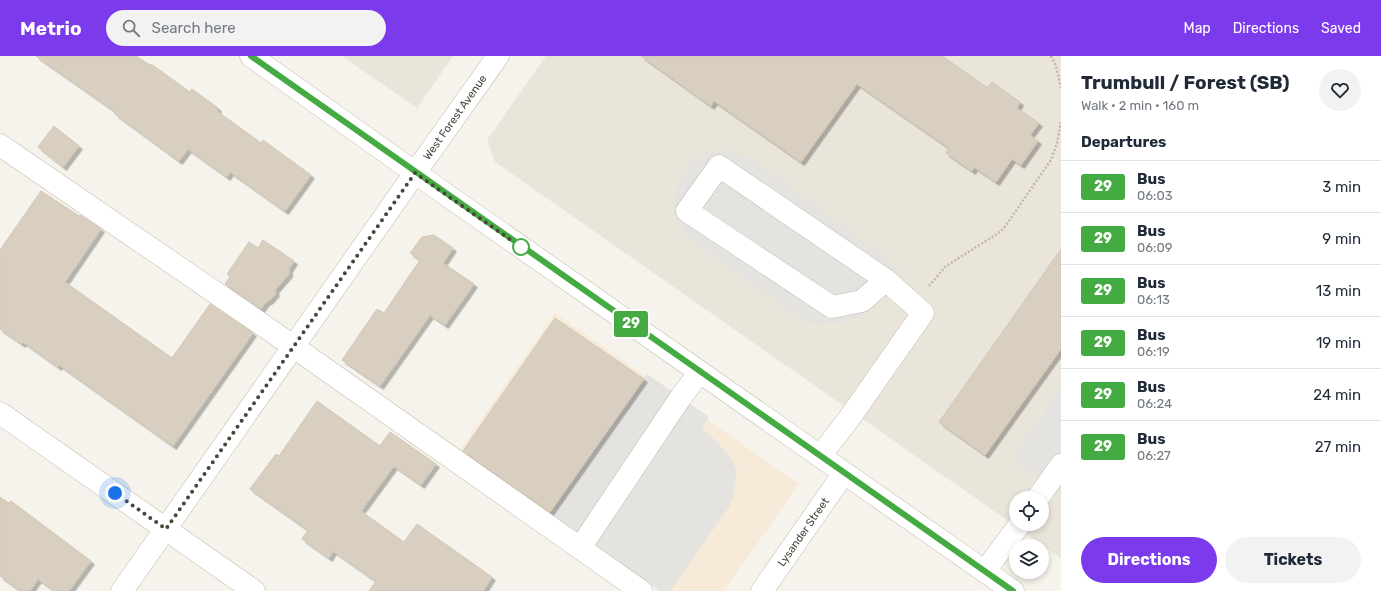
<!DOCTYPE html>
<meta charset="utf-8">
<style>
:root{--surface:#fff;--page:#f2f2f3;--text:#1f2937;--muted:#747a83;--line:#e0e1e3;--accent:#7c3aed}
body{margin:0;font-family:Rubik,sans-serif;background:var(--page);color:var(--text);height:100vh;display:flex;flex-direction:column;font-size:15px;white-space:nowrap}
*{box-sizing:border-box;margin:0}
p{font-size:13px;color:var(--muted)}
.icon{flex:none;width:22px;height:22px;fill:none;stroke:currentColor;stroke-width:2;stroke-linecap:round;stroke-linejoin:round}
.map{position:relative;flex:1;overflow:hidden}
.drawer{display:flex;flex-direction:column;background:var(--surface);width:320px}
.drawer>*{flex:none}
.badge{padding:0 8px;border-radius:3px;font-size:14px;line-height:26px}
.buttons{position:absolute;left:1009px;top:435px;display:grid;gap:8px}
.buttons a{display:grid;place-items:center;width:40px;height:40px;border-radius:50%;background:var(--surface);box-shadow:0 2px 6px #0003;font-size:20px}
.you{position:absolute;width:20px;height:20px;margin:-10px;border:3px solid #fff;border-radius:50%;background:#1a73e8;box-shadow:0 0 0 6px #1a73e833}
.map>.badge{position:absolute;translate:-50% -50%;box-shadow:0 0 0 2px #fff}
h2{padding:0 20px;font-size:15px;line-height:36px}
.round{display:grid;place-items:center;flex:none;width:42px;height:42px;border-radius:21px;background:var(--page)}
.overview{display:flex;align-items:center;justify-content:space-between;height:68px;padding:0 20px}
h1{font-size:19px;font-weight:700;line-height:30px}
.primary-button{display:flex;gap:8px;margin-top:auto;padding:8px 20px}
.primary-button a{flex:1;height:46px;border-radius:24px;background:var(--accent);color:#fff;font-size:16px;font-weight:700;line-height:46px;text-align:center}
.primary-button a+a{background:var(--page);color:var(--text)}
ul{padding:0;list-style:none}
li{display:flex;align-items:center;gap:12px;height:52px;padding:0 20px;border-top:1px solid var(--line)}
li div{flex:1}
li b{display:block;font-size:15px}
li em{font-style:normal}
li .badge{min-width:44px;font-weight:700;text-align:center}
header{display:flex;align-items:center;gap:24px;box-sizing:border-box;height:56px;padding:0 20px;background:var(--accent);color:#fff}
header strong{font-size:19px}
nav{display:flex;gap:22px;margin-inline-start:auto;font-size:14px}
.search{width:280px;height:36px;background:var(--page);display:flex;align-items:center;gap:10px;box-sizing:border-box;padding:0 14px;border-radius:22px;color:var(--muted);font-size:15px}
main{display:flex;flex:1;min-height:0}
.map>svg:first-child{display:block}
.residential{fill:#eae5da;fill-rule:evenodd}
.commercial{fill:#f7ead8}
.parking{fill:#e5e3e0}
.building{fill:#d8cfc1;stroke:#d3c7b4;filter:url(#shadow)}
.lines{fill:none;stroke-linecap:round;stroke-linejoin:round}
.minor-casing{stroke:#c2bbae;stroke-width:23}
.path{stroke:#c4b79f;stroke-width:2.5;stroke-dasharray:2 2;stroke-linecap:butt}
.minor{stroke:#fff;stroke-width:22}
.line-casing{stroke:#fff;stroke-width:9}
.line{stroke:#44aa42;stroke-width:6}
.walk{stroke:#4b4439;stroke-width:4;stroke-dasharray:0 7.2}
.stop-dot{fill:#fff;stroke:#44aa42;stroke-width:2}
.labels{text-anchor:middle;stroke-width:3.5;stroke-linejoin:round;paint-order:stroke}
.street-label{font-size:11px;fill:#4b4439;stroke:#fff}
</style>
<header>
<strong>Metrio</strong>
<div class="search"><svg class="icon" aria-label="search" viewBox="0 0 24 24"><circle cx="10" cy="10" r="6"/><path d="M15 15l6 6"/></svg>Search here</div>
<nav><a>Map</a><a>Directions</a><a>Saved</a></nav>
</header>
<main>
<div class="map">
<svg width="1061" height="535" viewBox="0 0 1061 535">
<defs>
<filter id="shadow"><feDropShadow dx="3.5" dy="3.5" stdDeviation="0" flood-color="#0004"/></filter>
</defs>
<rect width="100%" height="100%" fill="#f6f3ec"/>
<!-- residential -->
<g class="residential">
<path d="M 342,0 L 453,0 L 417,52 Z"/>
<path d="M 546,0 L 1061,0 L 1061,502 L 495,106 L 487,84 ZM 1016,442 L 1042,442 L 1042,468 L 1016,468 Z"/>
</g>
<!-- commercial -->
<path class="commercial" d="M 555,257 L 799,428 L 724,535 L 660,535 L 459,395 Z"/>
<!-- parking -->
<g class="parking">
<path d="M 729,95 L 745,99 L 768,114 L 900,212 L 876,246 L 863,258 L 841,267 L 820,269 L 803,265 L 686,180 L 673,156 L 678,125 L 688,111 L 703,99 L 717,96 Z"/>
<path d="M 647,318 L 709,361 L 702,372 L 716,385 L 729,400 L 737,414 L 734,437 L 729,451 L 670,535 L 660,535 L 550,457 Z"/>
<path d="M 1061,333 L 1061,437 L 1011,402 Z"/>
</g>
<!-- building -->
<g class="building">
<path d="M 36,0 L 136,0 L 150,9 L 151,8 L 190,36 L 192,33 L 218,52 L 217,55 L 261,87 L 263,84 L 311,119 L 285,155 L 230,116 L 227,121 L 188,93 L 179,105 L 115,58 L 116,56 Z"/>
<path d="M 641,0 L 942,0 L 988,32 L 992,26 L 1020,46 L 1017,52 L 1039,67 L 1030,79 L 1038,85 L 1021,109 L 1012,103 L 996,126 L 974,111 L 972,115 L 946,97 L 949,92 L 857,28 L 801,106 L 714,45 L 711,50 Z"/>
<path d="M 54,70 L 79,90 L 63,111 L 38,91 Z"/>
<path d="M 41,135 L 79,160 L 80,159 L 101,173 L 65,226 L 172,302 L 210,248 L 253,277 L 173,390 L 59,309 L 58,311 L 23,286 L 22,288 L 0,273 L 0,194 Z"/>
<path d="M 434,179 L 453,192 L 443,207 L 474,228 L 445,269 L 430,259 L 380,330 L 342,304 L 377,253 L 384,257 L 420,204 L 410,197 L 422,181 Z"/>
<path d="M 263,184 L 294,205 L 289,213 L 289,218 L 275,234 L 276,237 L 270,244 L 266,246 L 261,253 L 225,228 L 230,221 L 227,218 L 249,186 L 258,192 Z"/>
<path d="M 1061,193 L 1061,293 L 985,399 L 939,366 Z"/>
<path d="M 555,262 L 644,323 L 550,456 L 463,395 Z"/>
<path d="M 317,345 L 380,390 L 390,376 L 436,408 L 421,429 L 394,410 L 361,455 L 404,486 L 417,468 L 492,521 L 483,535 L 369,535 L 376,525 L 333,495 L 329,502 L 302,483 L 308,474 L 250,433 L 276,398 L 279,400 Z"/>
<path d="M 0,441 L 9,447 L 11,445 L 91,505 L 69,535 L 55,535 L 38,523 L 30,535 L 21,535 L 0,520 Z"/>
</g>
<g class="lines">
<!-- minor casing -->
<g class="minor-casing">
<g id="minor">
<path d="M 251,0 L 441,135 L 1013,535"/>
<path d="M 0,89 L 267,272 L 641,535"/>
<path d="M 0,357 L 254,535"/>
<path d="M 820,400 L 848,364 L 923,257 L 886,224 L 719,110 L 687,155 L 832,251 L 862,245 L 886,224"/>
<path d="M 1038,442 L 1061,409"/>
<path d="M 580,492 L 681,341 L 700,316"/>
<path d="M 985,515 L 1020,468"/>
<path id="s1" d="M 122,535 L 415,117 L 498,0"/>
<path id="s2" d="M 762,535 L 844,417"/>
</g>
</g>
<!-- path -->
<g class="path">
<path d="M 1051,0 L 1056,10 L 1061,32"/>
<path d="M 929,230 L 946,210 L 997,178 L 1004,172 L 1051,104 L 1057,87 L 1061,66"/>
</g>
<!-- minor -->
<use href="#minor" class="minor"/>
</g>
<g class="lines">
<!-- line casing -->
<g class="line-casing">
<path id="line" d="M 251,0 L 1013,535"/>
</g>
<!-- line -->
<use href="#line" class="line"/>
<!-- walk -->
<path class="walk" d="M 115,437 L 166,473 L 415,117 L 521,191"/>
</g>
<!-- markers -->
<circle class="stop-dot" cx="521" cy="191" r="8"/>
<g class="labels">
<!-- street labels -->
<g class="street-label">
<text dy="4" stroke="none"><textPath href="#s1" startOffset="579">West Forest Avenue</textPath></text>
<text dy="4" stroke="none"><textPath href="#s2" startOffset="72">Lysander Street</textPath></text>
</g>
</g>
</svg>
<div class="buttons">
<a><svg class="icon" aria-label="locate" viewBox="0 0 24 24"><circle cx="12" cy="12" r="6"/><path d="M12 2v4M12 18v4M2 12h4M18 12h4"/></svg></a>
<a><svg class="icon" aria-label="layers" viewBox="0 0 24 24"><path d="M12 4l9 5-9 5-9-5zM3 14l9 5 9-5"/></svg></a>
</div>
<div class="you" style="left:115px;top:437px"></div>
<b class="badge" style="left:631px;top:268px;background:#44aa42;color:#fff">29</b>
</div>
<section class="drawer">
<div class="overview"><div><h1>Trumbull / Forest (SB)</h1><p>Walk · 2 min · 160 m</p></div><a class="round"><svg class="icon" aria-label="heart" viewBox="0 0 24 24"><path d="M12 20l-8-8c-3-5 5-10 8-4 3-6 11-1 8 4z"/></svg></a></div>
<h2>Departures</h2>
<ul>
<li><span class="badge" style="background:#44aa42;color:#fff">29</span><div><b>Bus</b><p>06:03</p></div><em>3 min</em></li>
<li><span class="badge" style="background:#44aa42;color:#fff">29</span><div><b>Bus</b><p>06:09</p></div><em>9 min</em></li>
<li><span class="badge" style="background:#44aa42;color:#fff">29</span><div><b>Bus</b><p>06:13</p></div><em>13 min</em></li>
<li><span class="badge" style="background:#44aa42;color:#fff">29</span><div><b>Bus</b><p>06:19</p></div><em>19 min</em></li>
<li><span class="badge" style="background:#44aa42;color:#fff">29</span><div><b>Bus</b><p>06:24</p></div><em>24 min</em></li>
<li><span class="badge" style="background:#44aa42;color:#fff">29</span><div><b>Bus</b><p>06:27</p></div><em>27 min</em></li>
</ul>
<div class="primary-button"><a>Directions</a><a>Tickets</a></div>
</section>
</main>
